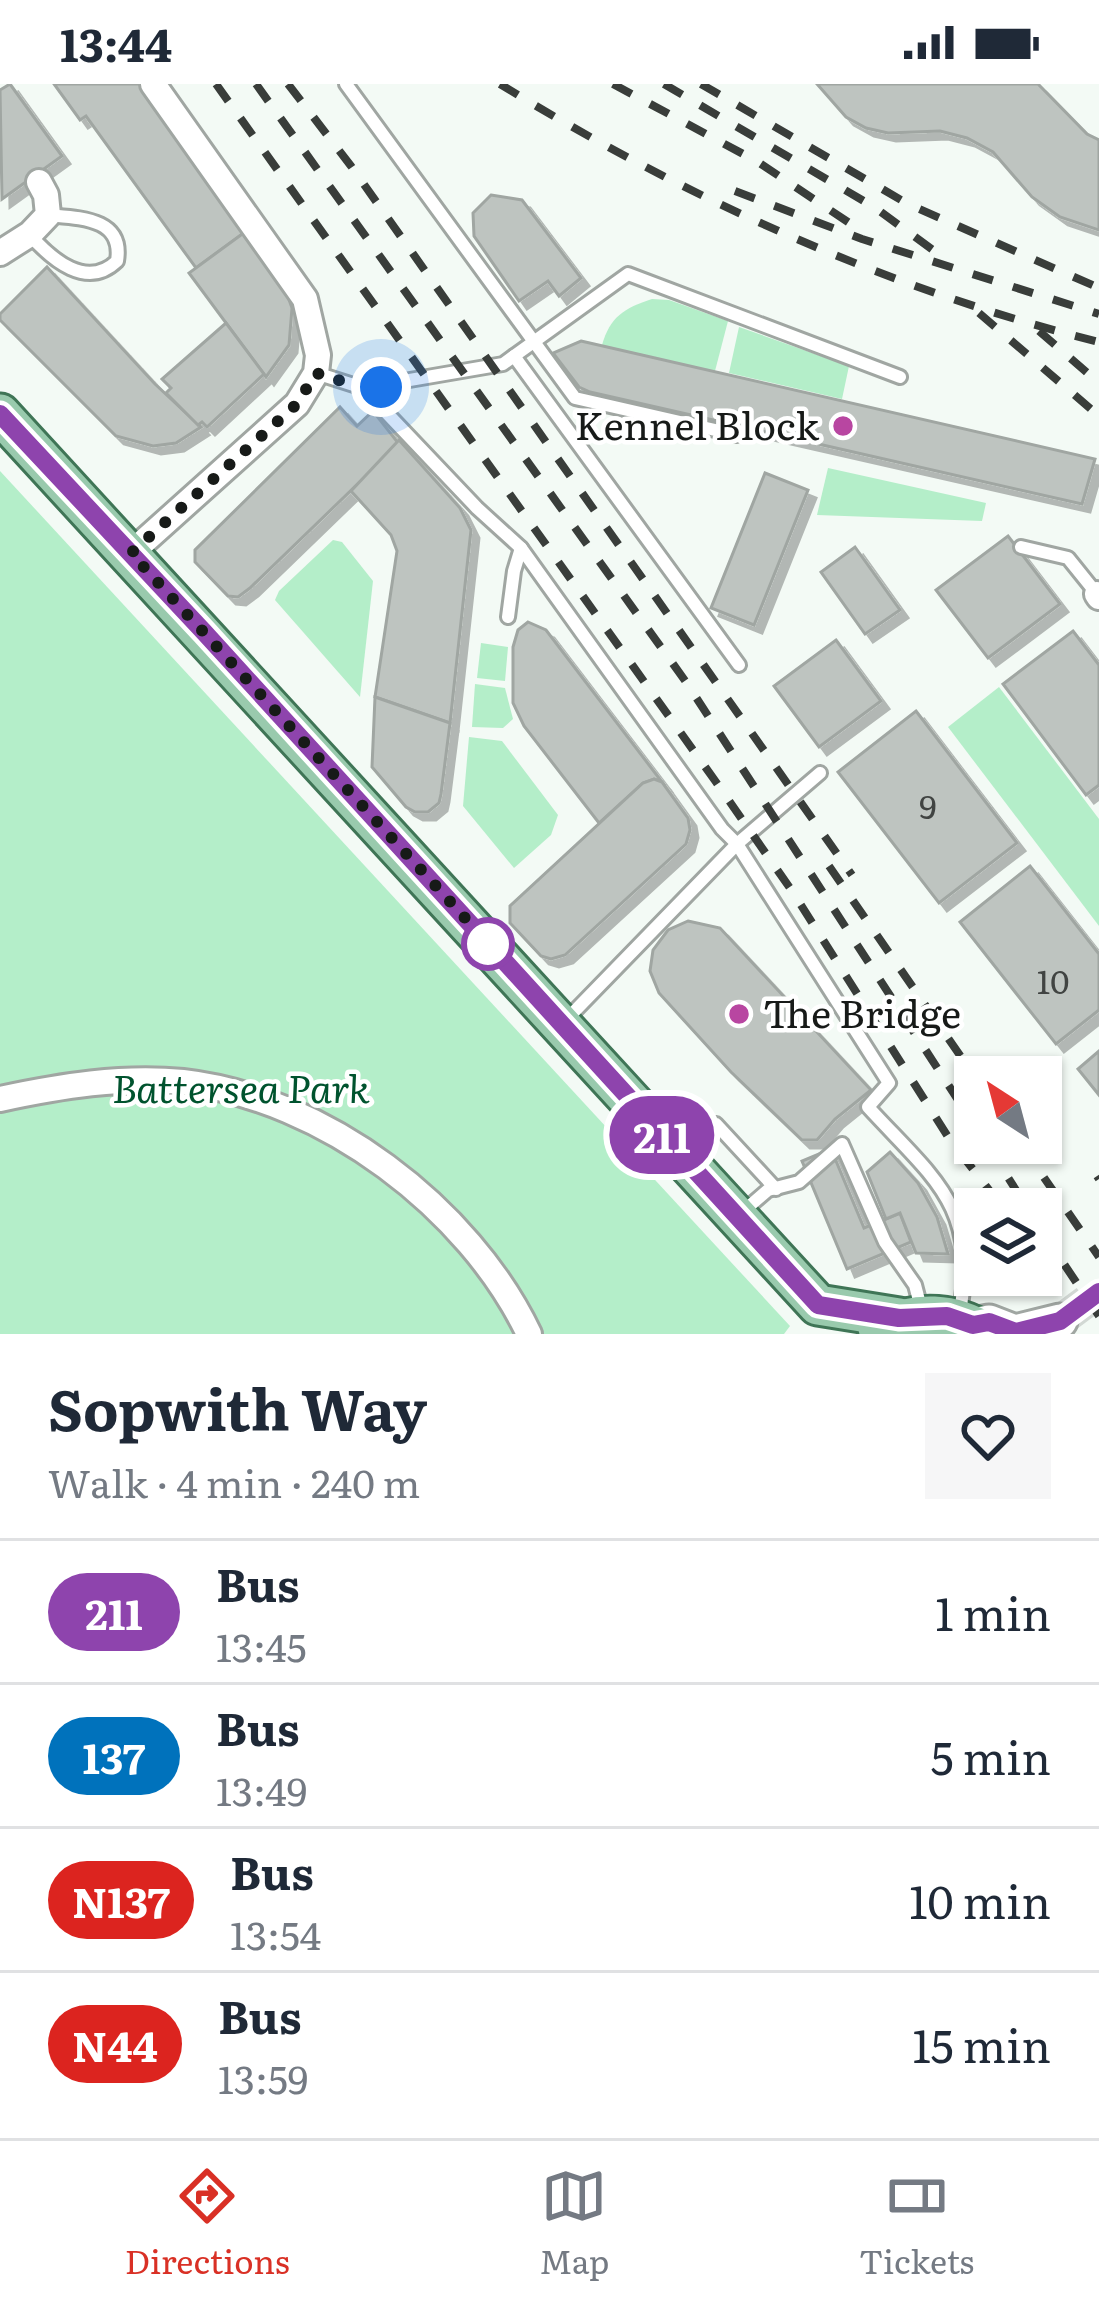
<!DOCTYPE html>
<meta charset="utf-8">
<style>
:root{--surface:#fff;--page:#f6f6f7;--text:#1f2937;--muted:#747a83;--line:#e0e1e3;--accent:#d93025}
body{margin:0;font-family:Literata,serif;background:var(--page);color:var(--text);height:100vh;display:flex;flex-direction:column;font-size:45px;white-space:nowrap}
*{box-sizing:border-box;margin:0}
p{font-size:39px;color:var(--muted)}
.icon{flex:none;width:66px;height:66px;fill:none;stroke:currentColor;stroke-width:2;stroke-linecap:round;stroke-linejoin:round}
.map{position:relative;height:1250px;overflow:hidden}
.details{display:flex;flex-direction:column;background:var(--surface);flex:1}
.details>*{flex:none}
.badge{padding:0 24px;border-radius:39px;font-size:42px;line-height:78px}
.needle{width:78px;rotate:324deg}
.buttons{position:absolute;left:954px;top:972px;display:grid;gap:24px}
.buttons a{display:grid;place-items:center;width:108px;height:108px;border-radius:0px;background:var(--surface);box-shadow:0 3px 9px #0004;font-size:60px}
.you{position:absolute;width:60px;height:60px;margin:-30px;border:9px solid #fff;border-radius:50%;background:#1a73e8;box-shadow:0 0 0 18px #1a73e833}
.map>.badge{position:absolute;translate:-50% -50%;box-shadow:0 0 0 6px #fff}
.round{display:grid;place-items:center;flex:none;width:126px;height:126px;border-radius:0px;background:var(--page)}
.head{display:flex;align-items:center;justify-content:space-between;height:204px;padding:0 48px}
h1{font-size:57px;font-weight:700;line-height:90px}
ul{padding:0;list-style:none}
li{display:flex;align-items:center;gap:36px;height:144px;padding:0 48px;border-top:3px solid var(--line)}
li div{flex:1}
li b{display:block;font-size:45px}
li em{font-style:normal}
li .badge{min-width:132px;font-weight:700;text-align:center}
.status{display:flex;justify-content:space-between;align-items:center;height:84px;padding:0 60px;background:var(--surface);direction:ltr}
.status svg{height:33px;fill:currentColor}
.menu{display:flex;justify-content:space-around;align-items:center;height:168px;border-top:3px solid var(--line);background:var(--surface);font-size:33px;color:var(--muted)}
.menu a{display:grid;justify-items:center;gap:6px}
.menu .on{color:var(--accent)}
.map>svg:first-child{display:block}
.green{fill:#b4eec9}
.building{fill:#bec4c0;stroke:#a0a6a2;stroke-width:3;filter:url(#shadow)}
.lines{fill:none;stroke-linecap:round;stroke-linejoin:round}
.secondary-tunnel{stroke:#d2d8d4;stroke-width:33;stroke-dasharray:33 16;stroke-linecap:butt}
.lane-casing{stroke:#a0a6a2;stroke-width:18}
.street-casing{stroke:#a0a6a2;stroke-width:30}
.secondary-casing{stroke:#a0a6a2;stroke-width:39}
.primary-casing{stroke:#3f7556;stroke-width:45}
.lane{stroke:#fff;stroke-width:12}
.street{stroke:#fff;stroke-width:24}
.secondary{stroke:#fff;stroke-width:33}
.primary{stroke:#99caad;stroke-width:39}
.rail{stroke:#393d3a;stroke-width:8;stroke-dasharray:21 21;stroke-linecap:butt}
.line-casing{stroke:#fff;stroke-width:27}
.line{stroke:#8e44ad;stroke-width:18}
.walk{stroke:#171a18;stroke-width:12;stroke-dasharray:0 21.6}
.poi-dot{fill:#b846a1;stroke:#fff;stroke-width:4.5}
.stop-dot{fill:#fff;stroke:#8e44ad;stroke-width:6}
.labels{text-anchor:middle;stroke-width:9;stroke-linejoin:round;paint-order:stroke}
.number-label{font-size:33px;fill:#414442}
.poi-label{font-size:39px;fill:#171a18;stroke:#fff;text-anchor:end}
.park-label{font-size:39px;font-style:italic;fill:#00532e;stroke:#fff}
</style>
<div class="status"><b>13:44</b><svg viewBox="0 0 49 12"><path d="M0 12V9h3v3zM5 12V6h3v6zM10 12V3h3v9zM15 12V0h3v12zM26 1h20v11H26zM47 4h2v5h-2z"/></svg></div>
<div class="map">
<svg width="1099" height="1250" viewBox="0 0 1099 1250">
<defs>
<filter id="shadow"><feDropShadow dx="8" dy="8" stdDeviation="0" flood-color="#0004"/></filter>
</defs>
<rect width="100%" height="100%" fill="#f3faf5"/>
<!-- green -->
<g class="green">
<path d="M 652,215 L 669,216 L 728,237 L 715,287 L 602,261 C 610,233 624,224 652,215 Z"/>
<path d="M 739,243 L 849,282 L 842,315 L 729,289 Z"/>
<path d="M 828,384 L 986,419 L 982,437 L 817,431 Z"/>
<path d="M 0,387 L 790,1242 L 784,1250 L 0,1250 Z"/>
<path d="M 333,456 L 342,458 L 373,497 L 360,613 L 275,516 L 279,507 Z"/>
<path d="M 481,559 L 508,563 L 505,597 L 477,594 Z"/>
<path d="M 475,600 L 505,604 L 513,635 L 503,644 L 472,643 Z"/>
<path d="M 999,603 L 1099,735 L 1099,842 L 948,643 Z"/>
<path d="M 469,653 L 502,657 L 558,731 L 551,751 L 514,784 L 463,722 Z"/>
</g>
<!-- building -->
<g class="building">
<path d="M 10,0 L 62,72 L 2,115 L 0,6 Z"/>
<path d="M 54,0 L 140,0 L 245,148 L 196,184 L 86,32 L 80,36 Z"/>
<path d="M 817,0 L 1038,0 L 1087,50 L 1099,56 L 1099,146 L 1060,133 L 1032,113 L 993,68 L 967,54 L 940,47 L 888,49 L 866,44 L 846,33 Z"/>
<path d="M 491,111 L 522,116 L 581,194 L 559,212 L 548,197 L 519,217 L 474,152 L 473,129 Z"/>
<path d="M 245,148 L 286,207 L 292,224 L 289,261 L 266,293 L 189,189 Z"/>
<path d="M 47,183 L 155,300 L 201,343 L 176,359 L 153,362 L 116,352 L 0,236 L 0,230 Z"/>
<path d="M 226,239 L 264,290 L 207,343 L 202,338 L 198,341 L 166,309 L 171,304 L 162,295 Z"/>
<path d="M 581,257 L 1095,375 L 1082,420 L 590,308 L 579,303 L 553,269 Z"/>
<path d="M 340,323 L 357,342 L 373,327 L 399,360 L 250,504 L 238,513 L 228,512 L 195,478 L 195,466 Z"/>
<path d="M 399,356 L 460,424 L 471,446 L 450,639 L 375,613 L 397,467 L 391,451 L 351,407 Z"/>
<path d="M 765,389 L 808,406 L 754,541 L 711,524 Z"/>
<path d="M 1008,452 L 1060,520 L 988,574 L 936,506 Z"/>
<path d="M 855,463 L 900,526 L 865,550 L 821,488 Z"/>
<path d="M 528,538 L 546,546 L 662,698 L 654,695 L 643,699 L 599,739 L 524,642 L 513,619 L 513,563 L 518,546 Z"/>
<path d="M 1073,547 L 1099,581 L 1099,701 L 1086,711 L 1003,600 Z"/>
<path d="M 836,556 L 881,617 L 819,663 L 774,602 Z"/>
<path d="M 375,613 L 450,639 L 441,710 L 439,719 L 428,728 L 415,728 L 406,723 L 372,683 Z"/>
<path d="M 916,627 L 1017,759 L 939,819 L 838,688 Z"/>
<path d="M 654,695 L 662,698 L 688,734 L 690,746 L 686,760 L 565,871 L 551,875 L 541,872 L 510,839 L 510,822 L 643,699 Z"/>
<path d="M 1030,782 L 1099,870 L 1099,926 L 1056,960 L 960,838 Z"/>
<path d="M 688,837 L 720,844 L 871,1006 L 835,1035 L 817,1056 L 802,1056 L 731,988 L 659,909 L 650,887 L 653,866 L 668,846 Z"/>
<path d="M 1099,967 L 1099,1011 L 1078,985 Z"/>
<path d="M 831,1065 L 864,1144 L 900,1129 L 911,1158 L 847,1185 L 802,1077 Z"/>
<path d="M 890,1068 L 918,1099 L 937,1133 L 948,1170 L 916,1169 L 900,1129 L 886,1135 L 867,1088 Z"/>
</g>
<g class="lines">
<!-- secondary-tunnel -->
<path class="secondary-tunnel" d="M 1060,1237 L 1099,1208"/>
<!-- lane casing -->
<g class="lane-casing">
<g id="lane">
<path d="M 346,0 L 575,314 L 737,351"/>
<path d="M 30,151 C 52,176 87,206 117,177 C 124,134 80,134 48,131"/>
<path d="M 514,272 L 739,581"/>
<path d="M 316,289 L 363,304 L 477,424 L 521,464 L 722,745 L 737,760 L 889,999 L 868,1023 C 935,1096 978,1121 960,1228"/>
<path d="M 363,304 L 503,280 L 628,190 L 900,293"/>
<path d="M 1021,463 L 1068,474 L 1097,510"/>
<path d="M 508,533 L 514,487 L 521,464"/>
<path d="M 566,936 L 737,760 L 820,689"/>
<path d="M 716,1040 L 776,1105"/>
<path d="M 739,1131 L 768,1106 L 799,1098 L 842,1060 L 885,1158 L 915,1201 L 921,1224"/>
</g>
</g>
<!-- street casing -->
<g class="street-casing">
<g id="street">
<path d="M 0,169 L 30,150 L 48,131 L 46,111 L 39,98"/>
<path d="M 131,469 L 297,320 L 316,289 L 318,271 L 305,215 L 153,0"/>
<path d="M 1097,510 L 1099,513"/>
<path d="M 0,1015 C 60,1002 122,992 183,998 C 324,1014 469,1124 529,1250"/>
</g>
</g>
<!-- secondary casing -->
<g class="secondary-casing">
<path id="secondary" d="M 973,1241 L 989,1238 L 1015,1248 L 1060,1237"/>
</g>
<!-- primary casing -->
<g class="primary-casing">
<g id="primary">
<path d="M 0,330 L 818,1221 L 899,1234"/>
<path d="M 878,1244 C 917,1227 952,1227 988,1250"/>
</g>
</g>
<!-- lane -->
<use href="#lane" class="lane"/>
<!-- street -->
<use href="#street" class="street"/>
<!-- secondary -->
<use href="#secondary" class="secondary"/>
<!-- primary -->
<use href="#primary" class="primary"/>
<!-- rail -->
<g class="rail">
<path d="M 216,0 L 716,698 L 792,807 L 950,1056 L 1004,1125"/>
<path d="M 256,0 L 686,598 L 975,1042"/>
<path d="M 288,0 L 351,82 L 852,791"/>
<path d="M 500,0 C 683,113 890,206 1099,258"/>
<path d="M 613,0 L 758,78 L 851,140"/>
<path d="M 664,0 L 874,123 L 944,174"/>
<path d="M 701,0 L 908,120 L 1099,204"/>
<path d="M 735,107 L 862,155 L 1099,230"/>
<path d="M 979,229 L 1099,332"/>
<path d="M 1039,247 L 1099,299"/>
<path d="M 829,782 L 975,993"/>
<path d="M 986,1059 L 1028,1125"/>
<path d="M 1020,1059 L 1099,1173"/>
<path d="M 1097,1092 L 1099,1095"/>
<path d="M 1041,1146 L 1099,1232"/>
</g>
</g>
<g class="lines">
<!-- line casing -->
<g class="line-casing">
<path id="line" d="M 0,330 L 204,548 L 818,1221 L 899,1234 L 947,1232 L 973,1241 L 989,1238 L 1016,1248 L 1060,1237 L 1099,1208"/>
</g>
<!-- line -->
<use href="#line" class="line"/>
<!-- walk -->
<path class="walk" d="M 381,303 L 363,304 L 316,289 L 297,320 L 131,469 L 499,871 L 488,860"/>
</g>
<!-- markers -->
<g class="poi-dot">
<circle cx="843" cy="342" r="12"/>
<circle cx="739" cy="930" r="12"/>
</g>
<circle class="stop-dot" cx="488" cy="860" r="24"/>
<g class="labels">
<!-- number labels -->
<g class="number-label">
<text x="928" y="735">9</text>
<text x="1053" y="910">10</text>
</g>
<!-- poi labels -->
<g class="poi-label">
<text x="819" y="356">Kennel Block</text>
<text x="763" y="944" text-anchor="start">The Bridge</text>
</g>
<!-- park labels -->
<g class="park-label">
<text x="241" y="1019">Battersea Park</text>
</g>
</g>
</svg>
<div class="buttons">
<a><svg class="needle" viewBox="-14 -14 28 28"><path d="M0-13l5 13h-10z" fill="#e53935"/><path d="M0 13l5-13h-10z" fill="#747a83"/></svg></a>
<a><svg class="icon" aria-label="layers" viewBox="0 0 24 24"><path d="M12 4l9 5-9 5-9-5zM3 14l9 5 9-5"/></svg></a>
</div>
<div class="you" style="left:381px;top:303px"></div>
<b class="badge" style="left:662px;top:1051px;background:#8e44ad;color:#fff">211</b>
</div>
<section class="details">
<div class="head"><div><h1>Sopwith Way</h1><p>Walk · 4 min · 240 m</p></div><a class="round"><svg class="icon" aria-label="heart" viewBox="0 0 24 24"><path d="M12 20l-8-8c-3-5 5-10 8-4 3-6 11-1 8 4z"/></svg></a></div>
<ul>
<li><span class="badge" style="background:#8e44ad;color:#fff">211</span><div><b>Bus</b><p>13:45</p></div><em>1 min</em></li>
<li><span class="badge" style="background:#0072bc;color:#fff">137</span><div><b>Bus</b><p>13:49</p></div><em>5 min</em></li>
<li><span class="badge" style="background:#dc241f;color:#fff">N137</span><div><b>Bus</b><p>13:54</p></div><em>10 min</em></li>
<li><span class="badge" style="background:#dc241f;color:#fff">N44</span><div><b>Bus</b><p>13:59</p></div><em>15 min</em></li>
</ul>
</section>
<nav class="menu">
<a class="on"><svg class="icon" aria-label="directions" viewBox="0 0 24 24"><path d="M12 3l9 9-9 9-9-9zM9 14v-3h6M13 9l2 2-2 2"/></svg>Directions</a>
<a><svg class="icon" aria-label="map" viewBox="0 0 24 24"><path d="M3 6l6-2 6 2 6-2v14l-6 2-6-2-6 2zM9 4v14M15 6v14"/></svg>Map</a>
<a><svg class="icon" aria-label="tickets" viewBox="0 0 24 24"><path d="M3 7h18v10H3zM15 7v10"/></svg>Tickets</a>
</nav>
